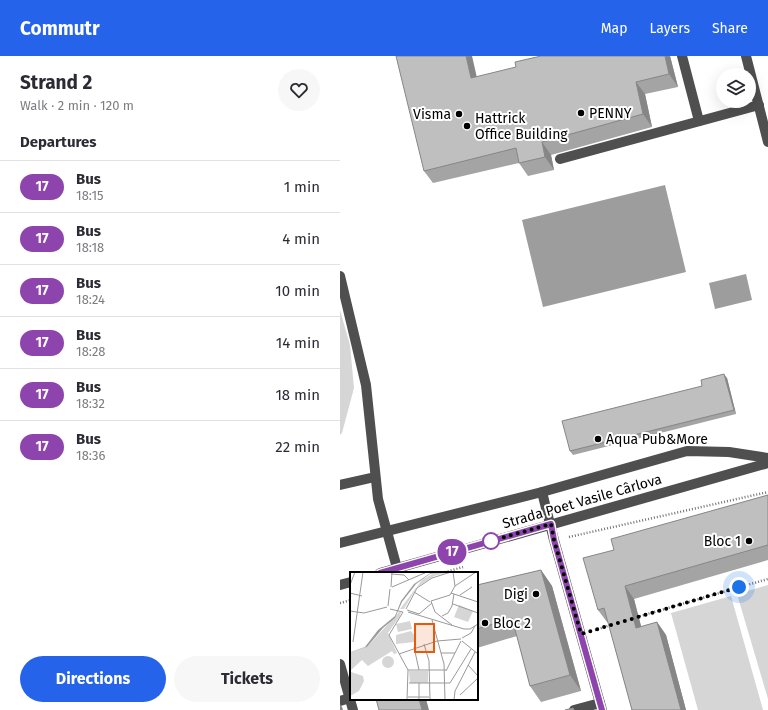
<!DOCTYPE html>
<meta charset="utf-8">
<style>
:root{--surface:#fff;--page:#f7f7f7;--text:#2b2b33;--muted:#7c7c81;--line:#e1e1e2;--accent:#2563eb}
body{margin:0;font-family:"Fira Sans",sans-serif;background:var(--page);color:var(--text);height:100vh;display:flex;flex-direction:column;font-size:15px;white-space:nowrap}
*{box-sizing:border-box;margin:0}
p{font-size:13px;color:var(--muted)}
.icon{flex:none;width:22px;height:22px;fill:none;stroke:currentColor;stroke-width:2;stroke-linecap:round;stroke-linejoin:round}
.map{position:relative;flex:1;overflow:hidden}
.sheet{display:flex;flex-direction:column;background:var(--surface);width:340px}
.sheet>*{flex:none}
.badge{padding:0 8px;border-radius:13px;font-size:14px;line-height:26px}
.fabs{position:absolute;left:376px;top:12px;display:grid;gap:8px}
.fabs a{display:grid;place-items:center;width:40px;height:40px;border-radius:50%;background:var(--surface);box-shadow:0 4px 16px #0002;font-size:20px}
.you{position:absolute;width:20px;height:20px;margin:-10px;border:3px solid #fff;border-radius:50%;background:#1a73e8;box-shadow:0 0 0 6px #1a73e833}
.map>.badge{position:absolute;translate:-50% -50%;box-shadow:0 0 0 2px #fff}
h2{padding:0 20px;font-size:15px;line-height:36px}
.round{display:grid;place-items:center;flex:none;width:42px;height:42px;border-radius:21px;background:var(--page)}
.overview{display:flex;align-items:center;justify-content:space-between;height:68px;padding:0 20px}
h1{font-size:19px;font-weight:700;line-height:30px}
.cta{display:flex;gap:8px;margin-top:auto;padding:8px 20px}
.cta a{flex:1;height:46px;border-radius:24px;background:var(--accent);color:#fff;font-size:16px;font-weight:700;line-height:46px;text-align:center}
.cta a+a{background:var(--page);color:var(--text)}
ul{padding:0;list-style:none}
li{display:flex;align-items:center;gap:12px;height:52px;padding:0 20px;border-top:1px solid var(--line)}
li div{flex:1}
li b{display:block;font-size:15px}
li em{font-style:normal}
li .badge{min-width:44px;font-weight:700;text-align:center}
header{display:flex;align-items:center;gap:24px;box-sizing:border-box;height:56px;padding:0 20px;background:var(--accent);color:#fff}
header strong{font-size:19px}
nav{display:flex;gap:22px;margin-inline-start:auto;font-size:14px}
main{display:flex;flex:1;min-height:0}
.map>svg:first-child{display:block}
.green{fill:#d6d6d6}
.water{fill:#9d9d9d}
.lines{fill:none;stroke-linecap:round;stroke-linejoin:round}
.path{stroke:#717171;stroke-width:2.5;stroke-dasharray:1 2;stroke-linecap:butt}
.minor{stroke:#4f4f4f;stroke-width:10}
.wall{fill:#a4a4a4}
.shaded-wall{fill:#868686}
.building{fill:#bfbfbf;stroke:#868686}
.line-casing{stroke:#fff;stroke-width:9}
.line{stroke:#8e44ad;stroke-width:6}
.walk{stroke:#000;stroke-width:4;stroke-dasharray:0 7.2}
.poi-dot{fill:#000;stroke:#fff;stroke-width:1.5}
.stop-dot{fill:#fff;stroke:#8e44ad;stroke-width:2}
.labels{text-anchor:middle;stroke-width:4;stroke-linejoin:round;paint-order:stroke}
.poi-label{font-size:14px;fill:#000;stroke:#fff;text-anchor:start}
.street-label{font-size:14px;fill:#000;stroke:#fff}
.inset-road{fill:none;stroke:#999;stroke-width:1}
.view{fill:#e8590c;fill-opacity:0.15;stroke:#e8590c;stroke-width:2}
.inset-edge{fill:none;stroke:#000;stroke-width:2}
</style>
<header>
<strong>Commutr</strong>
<nav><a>Map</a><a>Layers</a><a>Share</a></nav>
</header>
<main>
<section class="sheet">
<div class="overview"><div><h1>Strand 2</h1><p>Walk · 2 min · 120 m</p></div><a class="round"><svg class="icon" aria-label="heart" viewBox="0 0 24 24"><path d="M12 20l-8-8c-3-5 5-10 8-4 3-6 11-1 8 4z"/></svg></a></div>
<h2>Departures</h2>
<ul>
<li><span class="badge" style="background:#8e44ad;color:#fff">17</span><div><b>Bus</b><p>18:15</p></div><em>1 min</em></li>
<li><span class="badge" style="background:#8e44ad;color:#fff">17</span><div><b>Bus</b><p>18:18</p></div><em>4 min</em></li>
<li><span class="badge" style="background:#8e44ad;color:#fff">17</span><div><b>Bus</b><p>18:24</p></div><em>10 min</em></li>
<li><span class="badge" style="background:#8e44ad;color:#fff">17</span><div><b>Bus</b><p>18:28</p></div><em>14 min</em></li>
<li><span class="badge" style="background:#8e44ad;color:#fff">17</span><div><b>Bus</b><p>18:32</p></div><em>18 min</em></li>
<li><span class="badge" style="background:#8e44ad;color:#fff">17</span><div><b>Bus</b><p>18:36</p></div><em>22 min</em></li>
</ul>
<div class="cta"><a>Directions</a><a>Tickets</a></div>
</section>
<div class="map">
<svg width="428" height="654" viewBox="0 0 428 654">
<rect width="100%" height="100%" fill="#fff"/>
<!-- green -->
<g class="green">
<path d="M 0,254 L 10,289 L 14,332 L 2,377 L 0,379 Z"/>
<path d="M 428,529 L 428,643 L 397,538 Z"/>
<path d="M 391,540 L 423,654 L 358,654 L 331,557 Z"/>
</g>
<!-- water -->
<g class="water">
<path d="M 325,129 L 346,216 L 203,251 L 182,164 Z"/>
<path d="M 406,218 L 412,244 L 375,253 L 369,227 Z"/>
</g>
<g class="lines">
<!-- path -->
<g class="path">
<path d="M 229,481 L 428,436"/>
<path d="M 102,517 L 123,511"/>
<path d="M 0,547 L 11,544"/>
<path d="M 297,561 L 428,523"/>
<path d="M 255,574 L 271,569"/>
</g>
<!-- minor -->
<g class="minor">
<path d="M 342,0 L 359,65"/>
<path d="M 406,0 L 428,86"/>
<path d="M 220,103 L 419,49"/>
<path d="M 0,220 L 26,329 L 38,443 L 57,512"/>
<path d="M 0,429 L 35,421"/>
<path d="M 202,436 L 214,484 L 262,654"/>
<path d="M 0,487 L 202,436 L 347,395 L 389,396 L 428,402"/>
<path d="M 40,517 L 428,407"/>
<path d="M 0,529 L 11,526"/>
<path d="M 0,608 L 13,654"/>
<path d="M 0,645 L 10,642"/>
<path d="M 234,654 L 260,647"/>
</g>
</g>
<!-- wall -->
<g class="wall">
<path d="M 330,0 L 338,31 L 305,38 L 312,71 L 211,99 L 214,114 L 188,120 L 179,107 L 93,127 L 84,115 L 137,21 Z"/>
<path d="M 387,322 L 396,358 L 233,399 L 230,395 L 362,330 Z"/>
<path d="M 428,439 L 428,504 L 294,543 L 301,571 L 317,566 L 326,579 L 346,654 L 292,654 L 268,566 L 267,566 L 258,554 L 274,494 Z"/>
<path d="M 201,514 L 212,530 L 241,635 L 201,646 L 190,630 L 177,580 L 137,592 L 137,529 Z"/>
</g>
<!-- shaded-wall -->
<g class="shaded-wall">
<path d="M 126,0 L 132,0 L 140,35 L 131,22 Z"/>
<path d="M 325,0 L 330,0 L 338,31 L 329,18 Z"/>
<path d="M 296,26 L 305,38 L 312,71 L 303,58 Z"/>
<path d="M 202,86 L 211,99 L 214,114 L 205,101 Z"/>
<path d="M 384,318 L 387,322 L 396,358 L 394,354 Z"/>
<path d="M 201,514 L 212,530 L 241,635 L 230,619 Z"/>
<path d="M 285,530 L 294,543 L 305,585 L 296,572 Z"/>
<path d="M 317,566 L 326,579 L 346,654 L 341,654 Z"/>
<path d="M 79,643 L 86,643 L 89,654 L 82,654 Z"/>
<path d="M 0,648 L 2,651 L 3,654 L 0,654 Z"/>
</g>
<!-- building -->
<g class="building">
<path d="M 56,0 L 126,0 L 131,22 L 176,11 L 175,6 L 201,0 L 325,0 L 329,18 L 296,26 L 303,58 L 202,86 L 205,101 L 179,107 L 176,92 L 84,115 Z"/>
<path d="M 384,318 L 394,354 L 230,395 L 222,365 L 362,330 L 361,324 Z"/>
<path d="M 428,439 L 428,489 L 285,530 L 296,572 L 317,566 L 341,654 L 292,654 L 264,552 L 258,554 L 243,502 L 274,494 L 271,483 Z"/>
<path d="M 201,514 L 230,619 L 190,630 L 172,562 L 137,573 L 137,529 Z"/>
<path d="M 36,643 L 79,643 L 82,654 L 39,654 Z"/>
<path d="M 233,652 L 234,654 L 225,654 Z"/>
</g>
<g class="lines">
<!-- line casing -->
<g class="line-casing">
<path id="line" d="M 40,517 L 211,468 L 214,484 L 262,654"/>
</g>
<!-- line -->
<use href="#line" class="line"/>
<!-- walk -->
<path class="walk" d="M 151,485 L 147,486 L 211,468 L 214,484 L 241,578 L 399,531"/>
</g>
<!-- markers -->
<g class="poi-dot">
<circle cx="241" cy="57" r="4"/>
<circle cx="119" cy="58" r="4"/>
<circle cx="127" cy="70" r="4"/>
<circle cx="258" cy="383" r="4"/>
<circle cx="409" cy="485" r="4"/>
<circle cx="196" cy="538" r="4"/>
<circle cx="145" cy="567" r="4"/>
</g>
<circle class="stop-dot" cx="151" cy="485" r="8"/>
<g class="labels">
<!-- poi labels -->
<g class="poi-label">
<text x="249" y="62">PENNY</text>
<text x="111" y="63" text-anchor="end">Visma</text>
<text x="135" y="67">Hattrick<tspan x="135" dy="16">Office Building</tspan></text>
<text x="266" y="388">Aqua Pub&amp;More</text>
<text x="401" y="490" text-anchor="end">Bloc 1</text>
<text x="188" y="543" text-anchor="end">Digi</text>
<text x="153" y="572">Bloc 2</text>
</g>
<!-- street labels -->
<g class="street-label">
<text transform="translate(242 445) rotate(-16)" y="5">Strada Poet Vasile Cârlova</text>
</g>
</g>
<!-- overview -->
<g transform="translate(10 516)">
<rect width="128" height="128" fill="#fff"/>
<path d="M 100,0 L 84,4 L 67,15 L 54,37 L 50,37 L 72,8 L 84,1 ZM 109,33 L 123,39 L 118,50 L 104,45 ZM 49,40 L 51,40 L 50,44 L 38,61 L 47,81 L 44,82 L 42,79 L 18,94 L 12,88 L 0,99 L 0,80 L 17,75 ZM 60,49 L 62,57 L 48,60 L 46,52 ZM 61,59 L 66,65 L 64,70 L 46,72 L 46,63 ZM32 90a6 6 0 1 1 12 0a6 6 0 1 1-12 0ZM 59,99 L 78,99 L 78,111 L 60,111 ZM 1,100 L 13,104 L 14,109 L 9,119 L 0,124 Z" fill="#d6d6d6"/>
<path d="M 82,0 L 90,0 L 80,2 L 66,12 L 52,30 L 45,46 L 33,56 L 17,75 L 0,80 L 15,75 L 28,58 L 45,44 L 51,29 L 64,12 Z" fill="#9d9d9d"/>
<path class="inset-road" d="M 103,0 L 105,14M 41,2 L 54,3 L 59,8M 0,13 L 5,0M 41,15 L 42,0M 42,15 L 77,0M 64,20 L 80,30M 0,21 L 12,24M 101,21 L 128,30M 100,23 L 81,29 L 85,40 L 102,53M 100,23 L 105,14 L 126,0M 110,23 L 122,15M 103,32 L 128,41M 38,34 L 40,17M 40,37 L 53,40M 56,37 L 67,16 L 82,6 L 101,0M 57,38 L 69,42 L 82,31M 0,39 L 14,41 L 37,35M 53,40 L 39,63 L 58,98 L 57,128M 58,40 L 114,57 L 120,57 L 128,52M 92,44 L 98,41 L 102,34 L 104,22M 82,48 L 94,92 L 95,128M 112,66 L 121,61 L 125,54M 112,69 L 128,82M 3,70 L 13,0M 74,72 L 79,89 L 80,128M 64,75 L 69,98M 91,81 L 105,81M 49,82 L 87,69 L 111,67M 118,93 L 128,104M 58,98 L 96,98M 96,99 L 111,69M 59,111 L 100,111 L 121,77M 110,123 L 128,106M 58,125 L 79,125M 69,128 L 69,111M 104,128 L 105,119 L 125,80"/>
<path class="view" d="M 65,52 L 84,52 L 84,80 L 65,80 Z"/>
<rect width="128" height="128" class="inset-edge"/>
</g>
</svg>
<div class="fabs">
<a><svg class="icon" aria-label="layers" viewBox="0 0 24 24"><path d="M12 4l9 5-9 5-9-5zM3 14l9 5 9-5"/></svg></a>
</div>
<div class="you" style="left:399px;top:531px"></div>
<b class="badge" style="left:112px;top:496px;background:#8e44ad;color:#fff">17</b>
</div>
</main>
